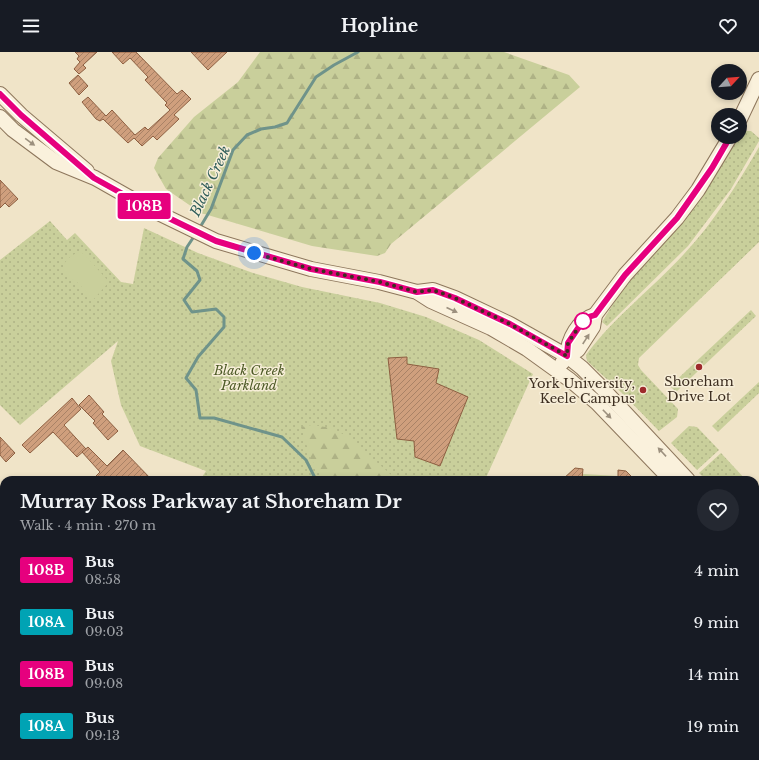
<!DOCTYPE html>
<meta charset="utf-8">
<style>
:root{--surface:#171b24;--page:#242831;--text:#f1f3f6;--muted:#9ea1a6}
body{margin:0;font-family:"Libre Baskerville",serif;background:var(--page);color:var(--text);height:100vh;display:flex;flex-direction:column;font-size:15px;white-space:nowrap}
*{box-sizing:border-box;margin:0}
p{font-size:13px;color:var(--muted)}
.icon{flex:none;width:22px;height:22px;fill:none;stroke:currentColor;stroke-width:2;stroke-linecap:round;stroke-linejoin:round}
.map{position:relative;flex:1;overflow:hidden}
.sheet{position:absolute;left:0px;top:424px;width:759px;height:284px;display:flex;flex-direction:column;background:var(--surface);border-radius:12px 12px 0 0;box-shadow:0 2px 6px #0003}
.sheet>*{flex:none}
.badge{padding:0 8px;border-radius:3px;font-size:14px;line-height:26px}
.needle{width:26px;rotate:64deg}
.buttons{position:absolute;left:711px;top:12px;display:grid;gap:8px}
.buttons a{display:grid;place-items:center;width:36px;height:36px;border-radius:50%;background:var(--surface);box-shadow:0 2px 6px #0003;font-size:20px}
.you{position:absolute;width:20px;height:20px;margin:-10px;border:3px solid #fff;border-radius:50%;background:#1a73e8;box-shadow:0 0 0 6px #1a73e833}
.map>.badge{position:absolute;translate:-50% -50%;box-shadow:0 0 0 2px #fff}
.round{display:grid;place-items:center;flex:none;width:42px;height:42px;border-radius:21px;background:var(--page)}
.headline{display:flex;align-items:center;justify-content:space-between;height:68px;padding:0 20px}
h1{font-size:19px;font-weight:700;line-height:30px}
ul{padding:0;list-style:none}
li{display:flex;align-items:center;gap:12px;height:52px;padding:0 20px}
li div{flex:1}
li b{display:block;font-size:15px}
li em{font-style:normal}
li .badge{min-width:44px;font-weight:700;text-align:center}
header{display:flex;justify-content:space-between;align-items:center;height:52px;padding:0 20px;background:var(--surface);font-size:18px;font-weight:700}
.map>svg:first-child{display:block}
.grass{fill:url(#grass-dots)}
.forest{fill:url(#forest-firs)}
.pitch{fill:#c9cf9b}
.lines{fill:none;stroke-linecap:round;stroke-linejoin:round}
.stream{stroke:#6f938a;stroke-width:3}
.building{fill:url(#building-hatch);stroke:#8d5f41}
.minor-casing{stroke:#8d765c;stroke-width:13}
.tertiary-casing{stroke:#8d765c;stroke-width:16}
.minor{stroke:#faf1dc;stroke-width:11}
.tertiary{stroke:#faf1dc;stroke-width:14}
.oneway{fill:#9c907e}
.line-casing{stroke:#fff;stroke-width:9}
.line{stroke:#e6007e;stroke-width:6}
.walk{stroke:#3d2e20;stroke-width:4;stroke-dasharray:0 7.2}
.stop-dot{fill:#fff;stroke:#e6007e;stroke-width:2}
.poi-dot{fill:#9e2a2b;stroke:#f7eed8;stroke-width:1.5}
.labels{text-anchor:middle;stroke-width:3;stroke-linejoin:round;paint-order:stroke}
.park-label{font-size:13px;font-style:italic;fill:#4d5a26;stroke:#f7eed8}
.poi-label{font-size:13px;fill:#3d2e20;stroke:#f7eed8}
.water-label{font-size:14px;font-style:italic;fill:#2f5d5a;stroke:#f7eed8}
</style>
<header><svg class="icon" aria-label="menu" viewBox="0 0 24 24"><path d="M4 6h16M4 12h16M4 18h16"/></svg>Hopline<svg class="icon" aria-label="heart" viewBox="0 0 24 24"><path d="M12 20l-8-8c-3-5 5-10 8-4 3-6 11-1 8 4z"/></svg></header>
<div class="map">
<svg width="759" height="708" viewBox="0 0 759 708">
<defs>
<pattern id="grass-dots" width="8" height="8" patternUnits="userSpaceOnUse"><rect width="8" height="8" fill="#c9cf9b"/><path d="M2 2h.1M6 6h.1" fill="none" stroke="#aeb285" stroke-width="1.8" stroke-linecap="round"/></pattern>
<pattern id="forest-firs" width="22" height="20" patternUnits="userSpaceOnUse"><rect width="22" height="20" fill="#c9cf9b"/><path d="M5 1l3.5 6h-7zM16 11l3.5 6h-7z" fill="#aeb285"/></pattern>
<pattern id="building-hatch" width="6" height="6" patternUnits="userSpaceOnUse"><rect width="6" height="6" fill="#cf9f7d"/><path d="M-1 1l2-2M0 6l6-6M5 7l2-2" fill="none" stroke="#a98266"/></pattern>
</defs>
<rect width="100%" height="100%" fill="#f0e4c8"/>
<!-- grass -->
<g class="grass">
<path d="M 746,79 L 751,79 L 759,86 L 759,89 L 731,137 L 688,194 L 607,274 L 602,270 L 628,228 L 737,85 L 740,85 L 740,81 Z"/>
<path d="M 759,95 L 759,190 L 639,306 L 638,313 L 641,318 L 678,357 L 677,365 L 659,379 L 622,341 L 587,309 L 586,303 C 614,265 652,237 684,202 C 714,170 737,133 759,95 Z"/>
<path d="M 50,169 L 67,188 L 75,181 L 121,230 L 133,232 L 144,176 L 198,201 L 253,221 L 302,235 L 380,251 L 426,265 L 479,288 L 533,322 L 485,428 L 200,428 L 206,419 L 140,394 L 121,353 L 111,309 L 118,289 L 20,373 L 0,353 L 0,208 Z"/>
<path d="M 751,258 L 756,264 L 676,340 L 670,334 Z"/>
<path d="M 759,330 L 759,341 L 718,380 L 712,374 Z"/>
<path d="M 689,374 L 697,375 L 719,398 L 697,418 L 671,391 Z"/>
<path d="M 721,401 L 746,428 L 706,428 L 699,421 Z"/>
<path d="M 755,437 L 759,442 L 759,480 L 757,481 L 755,479 Z"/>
<path d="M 4,534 L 4,607 L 0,609 L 0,537 Z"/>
<path d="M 758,542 L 759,645 L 755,649 L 755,545 Z"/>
<path d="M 160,704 L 367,704 L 365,708 L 157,708 Z"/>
</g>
<!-- forest -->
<g class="forest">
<path d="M 260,0 L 504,0 L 569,23 L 580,35 L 391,192 L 385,201 L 377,204 L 312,194 L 201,161 L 166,137 L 154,116 L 158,106 L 194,65 L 238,30 Z"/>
<path d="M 312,373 L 332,376 L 348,385 L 397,428 L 324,428 L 311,407 L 301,375 Z"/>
<path d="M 317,704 L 395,704 L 396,708 L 314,708 Z"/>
<rect x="621" y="704" width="43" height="4"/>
</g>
<!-- pitch -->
<g class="pitch">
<path d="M 81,200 L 86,204 L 109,230 L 93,248 C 88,242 83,236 78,231 C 75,228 70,227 67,224 C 56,215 71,201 81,200 Z"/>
<path d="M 575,416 L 583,417 L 583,422 L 618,424 L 618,418 L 626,419 L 635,428 L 562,428 Z"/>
</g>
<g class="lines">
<!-- stream -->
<g class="stream">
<path d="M 199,177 L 211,157 L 233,98 L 247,83 L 261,77 L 275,75 L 287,71 L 316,25 L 334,13 L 358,0"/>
<path d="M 195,183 L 187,195 L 183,207 L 197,219 L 200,228 L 184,248 L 192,260 L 216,257 L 224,265 L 224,275 L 198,305 L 186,326 L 196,338 L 200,366 L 214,366 L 282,385 L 306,408 L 316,428"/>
<path d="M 254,708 L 255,704"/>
<path d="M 638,708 L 639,704"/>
</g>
</g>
<!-- building -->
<g class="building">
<path d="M 75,0 L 97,0 L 83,13 L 86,16 L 79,22 L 74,17 L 80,10 L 77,7 L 79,4 Z"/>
<path d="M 112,0 L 136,0 L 177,42 L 182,38 L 191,47 L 174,63 L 179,67 L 157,88 L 153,84 L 142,94 L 134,86 L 128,91 L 103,67 L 100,69 L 96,67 L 82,50 L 88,45 L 106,64 L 112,58 L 135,83 L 145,75 L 148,78 L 170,58 L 165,53 L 167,51 L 145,28 L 148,25 L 130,6 L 123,12 Z"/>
<path d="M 191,0 L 227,0 L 208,18 Z"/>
<path d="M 78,23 L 88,34 L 79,43 L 69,31 Z"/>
<path d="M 0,128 L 18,147 L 9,155 L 5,151 L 0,156 Z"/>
<path d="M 407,305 L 407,312 L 439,317 L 436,331 L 468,345 L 440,414 L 415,405 L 414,389 L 397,387 L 388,306 Z"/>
<path d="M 89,343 L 104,360 L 102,362 L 118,379 L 108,388 L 93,371 L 95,369 L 79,353 Z"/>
<path d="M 72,346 L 81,357 L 64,373 L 86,397 L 77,405 L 53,380 L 30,401 L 22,393 Z"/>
<path d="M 0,385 L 15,401 L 6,410 L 0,403 Z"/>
<path d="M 88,395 L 107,414 L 123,398 L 152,428 L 92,428 L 100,420 L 82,400 Z"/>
<path d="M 575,416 L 583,417 L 582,428 L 562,428 Z"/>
<path d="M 618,418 L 626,419 L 635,428 L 618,428 Z"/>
</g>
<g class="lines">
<!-- minor casing -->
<g class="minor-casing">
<g id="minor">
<path d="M 755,667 L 759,662"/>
<path d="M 751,704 L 755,708"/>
</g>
</g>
<!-- tertiary casing -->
<g class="tertiary-casing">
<g id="tertiary">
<path d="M 0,42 L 21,63 L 87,119"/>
<path d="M 0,65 L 13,78 L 56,110 L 95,126 L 148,156 L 216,189 L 311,217 L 379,230 L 417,240 L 431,249 L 491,276 L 527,297 L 570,328 L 597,351 L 671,428"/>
<path d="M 740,67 L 759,27"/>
<path d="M 417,240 L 433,238 L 455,246 L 510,272 L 567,304 L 582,316 L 602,336 L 688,428"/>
<path d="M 567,304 C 568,287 578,268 595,263"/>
<path d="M 562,311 L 567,304 L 578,298 L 593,275 L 595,263 L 625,223 L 677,166 L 698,138 L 730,85"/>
<path d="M 755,506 L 759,504"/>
<path d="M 673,704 L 674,708"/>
</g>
</g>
<!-- minor -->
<use href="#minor" class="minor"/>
<!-- tertiary -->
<use href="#tertiary" class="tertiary"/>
</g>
<!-- one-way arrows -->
<defs><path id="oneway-solid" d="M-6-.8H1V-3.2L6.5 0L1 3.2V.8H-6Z"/></defs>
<g class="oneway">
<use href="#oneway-solid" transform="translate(30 90) rotate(36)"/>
<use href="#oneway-solid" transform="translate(452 258) rotate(24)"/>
<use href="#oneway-solid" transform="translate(586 287) rotate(-57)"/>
<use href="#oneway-solid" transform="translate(607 362) rotate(46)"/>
<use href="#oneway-solid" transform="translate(662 400) rotate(-133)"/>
</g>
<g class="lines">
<!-- line casing -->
<g class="line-casing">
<path id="line" d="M 0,42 L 21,63 L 94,126 L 148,156 L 216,189 L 311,217 L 380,230 L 417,240 L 433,238 L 455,246 L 510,272 L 567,304 L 568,291 L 585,266 L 595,263 L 625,223 L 677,166 L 712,116 L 730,85"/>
</g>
<!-- line -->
<use href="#line" class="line"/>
<!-- walk -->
<path class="walk" d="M 254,201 L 311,217 L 380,230 L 417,240 L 433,238 L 455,246 L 510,272 L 567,304 L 568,291 L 585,266 L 583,269"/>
</g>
<!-- markers -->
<circle class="stop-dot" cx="583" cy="269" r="8"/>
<g class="poi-dot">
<circle cx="699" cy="315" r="4"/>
<circle cx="643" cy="338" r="4"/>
</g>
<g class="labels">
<!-- park labels -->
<g class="park-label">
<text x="249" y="323">Black Creek<tspan x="249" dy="15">Parkland</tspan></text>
</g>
<!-- poi labels -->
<g class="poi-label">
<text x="699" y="334">Shoreham<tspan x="699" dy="15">Drive Lot</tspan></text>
<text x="635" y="336" text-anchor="end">York University,<tspan x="635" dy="15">Keele Campus</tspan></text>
</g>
<!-- water labels -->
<g class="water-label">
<text transform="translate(210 129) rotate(-65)" y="5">Black Creek</text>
</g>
</g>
</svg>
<div class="buttons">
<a><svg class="needle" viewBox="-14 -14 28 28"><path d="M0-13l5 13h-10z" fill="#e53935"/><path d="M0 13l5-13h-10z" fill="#9ea1a6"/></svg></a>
<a><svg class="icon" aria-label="layers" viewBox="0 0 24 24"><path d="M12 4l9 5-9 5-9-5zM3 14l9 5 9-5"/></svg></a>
</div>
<div class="you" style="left:254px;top:201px"></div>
<b class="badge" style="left:144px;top:154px;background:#e6007e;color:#fff">108B</b>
<section class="sheet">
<div class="headline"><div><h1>Murray Ross Parkway at Shoreham Dr</h1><p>Walk · 4 min · 270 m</p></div><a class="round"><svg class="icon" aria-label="heart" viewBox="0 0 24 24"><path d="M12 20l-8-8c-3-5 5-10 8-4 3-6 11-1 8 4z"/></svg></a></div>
<ul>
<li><span class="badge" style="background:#e6007e;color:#fff">108B</span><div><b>Bus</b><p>08:58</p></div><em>4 min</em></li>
<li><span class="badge" style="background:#00a3b4;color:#fff">108A</span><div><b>Bus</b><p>09:03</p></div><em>9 min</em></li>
<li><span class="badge" style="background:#e6007e;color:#fff">108B</span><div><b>Bus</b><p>09:08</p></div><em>14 min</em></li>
<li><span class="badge" style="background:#00a3b4;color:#fff">108A</span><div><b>Bus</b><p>09:13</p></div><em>19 min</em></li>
</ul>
</section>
</div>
